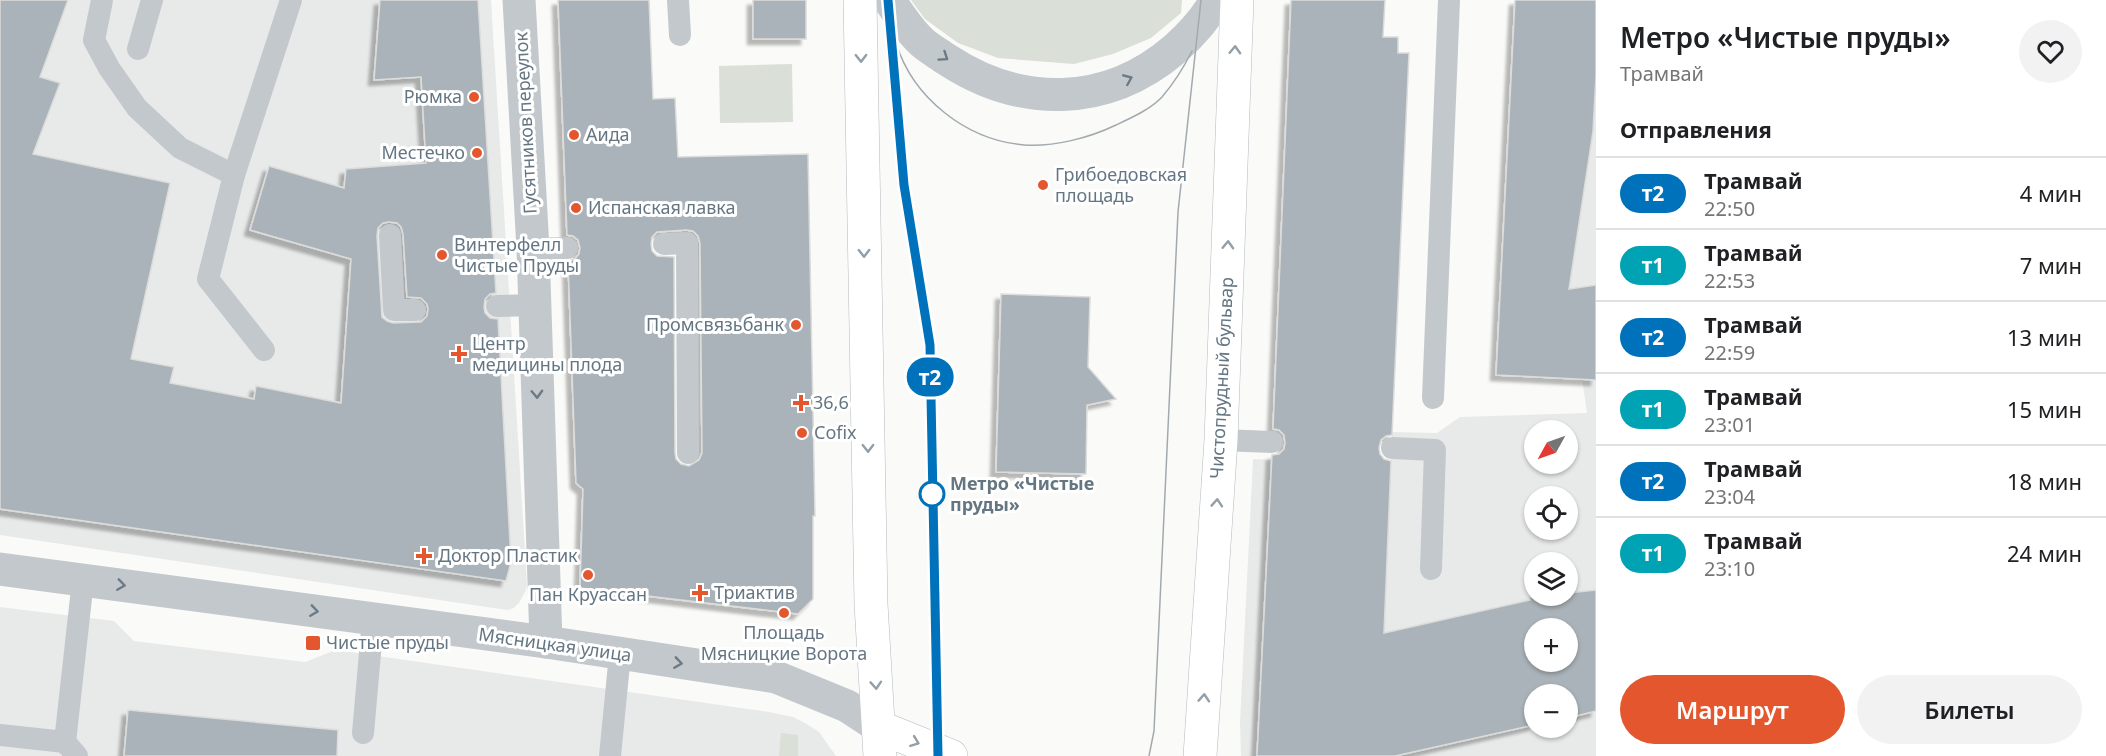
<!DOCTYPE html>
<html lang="ru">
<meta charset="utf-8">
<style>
:root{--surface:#fff;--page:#f2f2f2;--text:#202124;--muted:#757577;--line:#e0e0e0;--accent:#e4572e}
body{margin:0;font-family:"Noto Sans",sans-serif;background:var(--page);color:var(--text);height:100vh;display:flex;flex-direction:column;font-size:22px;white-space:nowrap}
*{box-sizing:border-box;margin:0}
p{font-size:20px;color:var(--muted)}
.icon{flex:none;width:33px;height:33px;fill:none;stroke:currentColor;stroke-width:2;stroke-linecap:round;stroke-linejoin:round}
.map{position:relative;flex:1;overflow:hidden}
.details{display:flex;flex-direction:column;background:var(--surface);width:510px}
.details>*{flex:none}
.badge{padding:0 12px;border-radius:20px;font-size:21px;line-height:39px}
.needle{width:39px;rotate:230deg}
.buttons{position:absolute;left:1524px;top:420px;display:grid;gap:12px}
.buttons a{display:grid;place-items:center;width:54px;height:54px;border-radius:50%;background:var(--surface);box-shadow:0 2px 4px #0004;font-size:30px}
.map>.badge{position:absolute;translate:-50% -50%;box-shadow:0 0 0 3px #fff}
h2{padding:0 24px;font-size:22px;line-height:54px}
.round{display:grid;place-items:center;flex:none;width:63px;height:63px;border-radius:32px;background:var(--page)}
.head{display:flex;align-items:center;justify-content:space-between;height:102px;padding:0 24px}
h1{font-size:28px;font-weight:600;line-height:45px}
.action{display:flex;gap:12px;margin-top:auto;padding:12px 24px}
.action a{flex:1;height:69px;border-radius:36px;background:var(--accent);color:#fff;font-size:24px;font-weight:600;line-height:69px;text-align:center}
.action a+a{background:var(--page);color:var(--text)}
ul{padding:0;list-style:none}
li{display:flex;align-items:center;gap:18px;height:72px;padding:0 24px;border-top:2px solid var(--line)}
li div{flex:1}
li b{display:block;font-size:22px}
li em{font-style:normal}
li .badge{min-width:66px;font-weight:700;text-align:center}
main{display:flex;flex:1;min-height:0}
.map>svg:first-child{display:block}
.built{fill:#e8e9e9;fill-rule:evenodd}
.green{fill:#dadfd7}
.building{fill:#aab3b9;stroke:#dcdcda;stroke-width:1.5;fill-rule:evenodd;filter:url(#shadow)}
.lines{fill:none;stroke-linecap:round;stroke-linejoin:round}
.secondary-casing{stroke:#b3babf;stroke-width:34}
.service{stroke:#c3c8cc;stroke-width:22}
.minor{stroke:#c3c8cc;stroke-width:33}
.tertiary{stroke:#c3c8cc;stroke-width:33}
.secondary{stroke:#fff;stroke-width:33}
.tram{stroke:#a2aab0;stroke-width:1.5}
.oneway{stroke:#939fa8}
.oneway2{stroke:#6a7a87}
.line-casing{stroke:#fff;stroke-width:14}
.line{stroke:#0072bc;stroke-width:9}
.poi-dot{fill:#e4572e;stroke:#fff;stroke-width:2}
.stop-dot{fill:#fff;stroke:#0072bc;stroke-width:3}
.labels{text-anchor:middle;stroke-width:6;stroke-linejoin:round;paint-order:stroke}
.poi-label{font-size:18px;fill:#657683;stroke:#fff;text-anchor:start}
.street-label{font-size:18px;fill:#657683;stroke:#fff}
.stop-label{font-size:18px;font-weight:bold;fill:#657683;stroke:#fff;text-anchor:start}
</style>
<main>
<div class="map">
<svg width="1596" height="756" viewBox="0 0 1596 756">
<defs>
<filter id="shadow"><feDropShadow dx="-5.5" dy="5.5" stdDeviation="1.5" flood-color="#0004"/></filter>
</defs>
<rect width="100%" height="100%" fill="#fafaf8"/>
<!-- built -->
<g class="built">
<path d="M 0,0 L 491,0 L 527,585 L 526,590 L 519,603 L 514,608 L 507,610 L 0,535 Z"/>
<path d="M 1596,75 L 1596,756 L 1241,756 L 1240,722 L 1253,459 L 1391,466 L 1392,432 L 1437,433 L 1460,417 L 1587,413 L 1569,289 L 1593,132 ZM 1534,430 L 1568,430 L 1568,464 L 1534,464 ZM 1534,496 L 1568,496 L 1568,530 L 1534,530 ZM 1534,562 L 1568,562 L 1568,596 L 1534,596 ZM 1534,628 L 1568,628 L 1568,662 L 1534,662 ZM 1534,694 L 1568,694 L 1568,728 L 1534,728 Z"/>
<path d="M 0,607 L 114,621 L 134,641 L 305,662 L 336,650 L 769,712 L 793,717 L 805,723 L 819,732 L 836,756 L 0,756 Z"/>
</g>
<!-- green -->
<g class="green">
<path d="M 911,0 L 1182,0 L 1181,13 L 1151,38 L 1113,54 L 1074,64 L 998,58 L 958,43 L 925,19 Z"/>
<path d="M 792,64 L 793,122 L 720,123 L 719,66 Z"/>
<path d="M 781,733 L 798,735 L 798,756 L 779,756 Z"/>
</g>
<!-- building -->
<g class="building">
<path d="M 0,0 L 68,0 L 40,77 L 60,83 L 33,154 L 170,183 L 131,359 L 174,367 L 170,383 L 254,399 L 256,386 L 341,403 L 351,259 L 250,230 L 269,166 L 344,188 L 346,169 L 426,163 L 421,77 L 374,80 L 380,0 L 478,0 L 496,293 L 490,294 L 485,299 L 484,307 L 485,313 L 490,318 L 498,319 L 511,562 L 506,581 L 0,509 ZM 389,222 L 397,223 L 401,227 L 403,234 L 407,297 L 421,298 L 427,304 L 428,309 L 427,316 L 421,322 L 393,323 L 387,321 L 382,317 L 377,236 L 378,228 L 383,223 Z"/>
<path d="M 558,0 L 649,0 L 653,99 L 675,98 L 678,157 L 808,154 L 815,516 L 813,516 L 813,599 L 798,614 L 580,588 L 583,489 L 576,483 L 568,261 L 575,259 L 579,254 L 580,248 L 578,240 L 573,236 L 567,235 ZM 686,230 L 693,231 L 698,236 L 700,243 L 702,453 L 699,460 L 689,466 L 681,464 L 676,459 L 675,453 L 674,257 L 657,256 L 652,251 L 651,244 L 652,237 L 657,232 Z"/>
<rect x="753" y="0" width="53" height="39"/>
<path d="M 1291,0 L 1385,0 L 1383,37 L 1398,37 L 1398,53 L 1409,53 L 1392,435 L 1386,436 L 1381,440 L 1379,448 L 1380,454 L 1384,459 L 1391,461 L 1384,633 L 1530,600 L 1529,597 L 1568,596 L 1568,593 L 1596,590 L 1596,711 L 1568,718 L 1568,694 L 1534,694 L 1534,725 L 1395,756 L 1257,756 L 1272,455 L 1279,454 L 1284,449 L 1285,443 L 1284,435 L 1279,430 L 1273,429 ZM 1534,628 L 1568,628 L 1568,662 L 1534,662 Z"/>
<path d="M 1515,0 L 1596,0 L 1596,75 L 1593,131 L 1569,289 L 1596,285 L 1596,380 L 1496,375 Z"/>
<path d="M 1001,294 L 1090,297 L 1088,367 L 1116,399 L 1087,405 L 1086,474 L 996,472 Z"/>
<path d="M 128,710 L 338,730 L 337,756 L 124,756 Z"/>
</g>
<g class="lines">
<!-- secondary casing -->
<g class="secondary-casing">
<g id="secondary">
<path d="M 860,0 L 871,604 L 880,756"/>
<path d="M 879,727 L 951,756"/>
<path d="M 1200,756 L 1221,440 L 1237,0"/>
</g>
</g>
<!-- service -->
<g class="service">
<path d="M 102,0 L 94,40 L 109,68 L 137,108 L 180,148 L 234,175 L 208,279 L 264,350"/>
<path d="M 678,0 L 680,35"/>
<path d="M 138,49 L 152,0"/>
<path d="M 234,175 L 291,0"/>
<path d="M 390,235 L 394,310 L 415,310"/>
<path d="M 664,244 L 687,243 L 688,453"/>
<path d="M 533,249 L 567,248"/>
<path d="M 497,306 L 534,305"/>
<path d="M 1433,398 L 1449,0"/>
<path d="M 1221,440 L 1272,442"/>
<path d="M 1392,448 L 1435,450 L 1431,569"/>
<path d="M 363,733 L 373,619"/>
<path d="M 0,735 L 65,742"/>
<path d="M 77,756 L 65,742 L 83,580"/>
<path d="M 610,756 L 620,654"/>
</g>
<!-- minor -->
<g class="minor">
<path d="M 519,0 L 533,249 L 546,642"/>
<path d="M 889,0 C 899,14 910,32 923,43 C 930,49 939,54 946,59 C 1020,108 1106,108 1175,49 C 1192,34 1205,20 1216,0"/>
</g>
<!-- tertiary -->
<path class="tertiary" d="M 0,569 L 546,642 L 776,677 L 847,706 L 879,727"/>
<!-- secondary -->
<use href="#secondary" class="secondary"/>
<!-- tram -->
<g class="tram">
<path d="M 888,0 L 904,185 L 930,345 L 938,756"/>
<path d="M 896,43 C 913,98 966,140 1024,145 C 1054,147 1089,138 1116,125 C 1131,118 1151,109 1162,97 C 1174,83 1184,67 1192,51"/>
<path d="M 1149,756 L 1154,731 L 1178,212 L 1201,0"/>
</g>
</g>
<!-- one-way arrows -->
<defs><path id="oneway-chevron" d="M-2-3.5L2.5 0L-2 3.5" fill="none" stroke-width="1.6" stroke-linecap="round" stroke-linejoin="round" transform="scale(1.5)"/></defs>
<g class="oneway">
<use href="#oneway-chevron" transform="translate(1235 50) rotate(-88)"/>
<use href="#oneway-chevron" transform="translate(861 58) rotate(89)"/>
<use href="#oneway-chevron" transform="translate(1228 245) rotate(-88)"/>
<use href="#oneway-chevron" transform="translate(864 253) rotate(89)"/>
<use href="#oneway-chevron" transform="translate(868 448) rotate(89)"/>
<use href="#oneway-chevron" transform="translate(1217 503) rotate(-86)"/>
<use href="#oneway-chevron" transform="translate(876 685) rotate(86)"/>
<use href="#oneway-chevron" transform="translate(1204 698) rotate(-86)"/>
<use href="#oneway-chevron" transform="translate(915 742) rotate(21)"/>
</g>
<g class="oneway2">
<use href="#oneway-chevron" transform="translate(944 57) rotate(34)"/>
<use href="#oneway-chevron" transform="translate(1128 79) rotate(-23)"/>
<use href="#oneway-chevron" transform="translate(537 394) rotate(88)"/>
<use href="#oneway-chevron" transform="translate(121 585) rotate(8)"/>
<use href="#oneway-chevron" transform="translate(314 611) rotate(8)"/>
<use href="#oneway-chevron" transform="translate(678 663) rotate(8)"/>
</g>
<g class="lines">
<!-- line casing -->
<g class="line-casing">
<path id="line" d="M 888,0 L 904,185 L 930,345 L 938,756"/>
</g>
<!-- line -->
<use href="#line" class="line"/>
</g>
<!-- markers -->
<g class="poi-dot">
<circle cx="474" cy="97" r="6"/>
<circle cx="574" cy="135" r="6"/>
<circle cx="477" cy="153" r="6"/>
<circle cx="1043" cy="185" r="6"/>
<circle cx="576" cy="208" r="6"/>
<circle cx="442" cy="255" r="6"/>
<circle cx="796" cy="325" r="6"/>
<path d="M456 345h6v6h6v6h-6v6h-6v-6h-6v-6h6z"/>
<path d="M798 394h6v6h6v6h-6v6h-6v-6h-6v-6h6z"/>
<circle cx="802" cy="433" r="6"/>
<path d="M421 547h6v6h6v6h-6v6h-6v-6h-6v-6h6z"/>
<circle cx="588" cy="575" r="6"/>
<path d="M697 584h6v6h6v6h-6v6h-6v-6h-6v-6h6z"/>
<circle cx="784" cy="613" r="6"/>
<rect x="305" y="635" width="16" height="16" rx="3"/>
</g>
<circle class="stop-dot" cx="932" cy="494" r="12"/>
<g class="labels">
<!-- poi labels -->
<g class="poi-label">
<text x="462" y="103" text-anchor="end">Рюмка</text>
<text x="586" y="141">Аида</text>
<text x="465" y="159" text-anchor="end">Местечко</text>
<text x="1055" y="181">Грибоедовская<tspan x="1055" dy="21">площадь</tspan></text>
<text x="588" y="214">Испанская лавка</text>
<text x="454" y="251">Винтерфелл<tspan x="454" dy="21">Чистые Пруды</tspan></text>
<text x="784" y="331" text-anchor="end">Промсвязьбанк</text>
<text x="472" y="350">Центр<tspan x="472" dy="21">медицины плода</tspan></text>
<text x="813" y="409">36,6</text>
<text x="814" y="439">Cofix</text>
<text x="438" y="562">Доктор Пластик</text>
<text x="714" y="599">Триактив</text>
<text x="588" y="601" text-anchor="middle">Пан Круассан</text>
<text x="784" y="639" text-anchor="middle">Площадь<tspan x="784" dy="21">Мясницкие Ворота</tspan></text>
<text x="326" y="649">Чистые пруды</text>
</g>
<!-- street labels -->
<g class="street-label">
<text transform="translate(526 123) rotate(-93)" y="6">Гусятников переулок</text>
<text transform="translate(1222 378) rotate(-87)" y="6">Чистопрудный бульвар</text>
<text transform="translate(555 645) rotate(8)" y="6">Мясницкая улица</text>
</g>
<!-- stop labels -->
<g class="stop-label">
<text x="950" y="490">Метро «Чистые<tspan x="950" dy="21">пруды»</tspan></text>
</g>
</g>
</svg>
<div class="buttons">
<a><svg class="needle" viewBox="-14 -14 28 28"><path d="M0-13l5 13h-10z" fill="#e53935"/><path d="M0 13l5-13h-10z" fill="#757577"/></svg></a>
<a><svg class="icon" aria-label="locate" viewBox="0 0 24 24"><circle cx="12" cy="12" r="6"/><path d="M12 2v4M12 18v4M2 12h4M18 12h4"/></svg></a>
<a><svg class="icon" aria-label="layers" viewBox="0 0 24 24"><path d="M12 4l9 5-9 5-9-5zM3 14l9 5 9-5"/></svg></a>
<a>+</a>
<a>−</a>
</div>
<b class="badge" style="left:930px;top:377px;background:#0072bc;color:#fff">т2</b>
</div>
<section class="details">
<div class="head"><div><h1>Метро «Чистые пруды»</h1><p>Трамвай</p></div><a class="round"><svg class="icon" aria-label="heart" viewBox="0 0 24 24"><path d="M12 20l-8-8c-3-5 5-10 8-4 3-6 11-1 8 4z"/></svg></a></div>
<h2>Отправления</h2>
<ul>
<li><span class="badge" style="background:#0072bc;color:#fff">т2</span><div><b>Трамвай</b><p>22:50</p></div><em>4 мин</em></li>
<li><span class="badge" style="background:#00a3b4;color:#fff">т1</span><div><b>Трамвай</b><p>22:53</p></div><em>7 мин</em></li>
<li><span class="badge" style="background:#0072bc;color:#fff">т2</span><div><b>Трамвай</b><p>22:59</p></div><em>13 мин</em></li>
<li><span class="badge" style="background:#00a3b4;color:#fff">т1</span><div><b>Трамвай</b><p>23:01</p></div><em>15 мин</em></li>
<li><span class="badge" style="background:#0072bc;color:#fff">т2</span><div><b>Трамвай</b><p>23:04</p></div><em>18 мин</em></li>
<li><span class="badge" style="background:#00a3b4;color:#fff">т1</span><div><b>Трамвай</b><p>23:10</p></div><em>24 мин</em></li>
</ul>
<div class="action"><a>Маршрут</a><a>Билеты</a></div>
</section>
</main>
